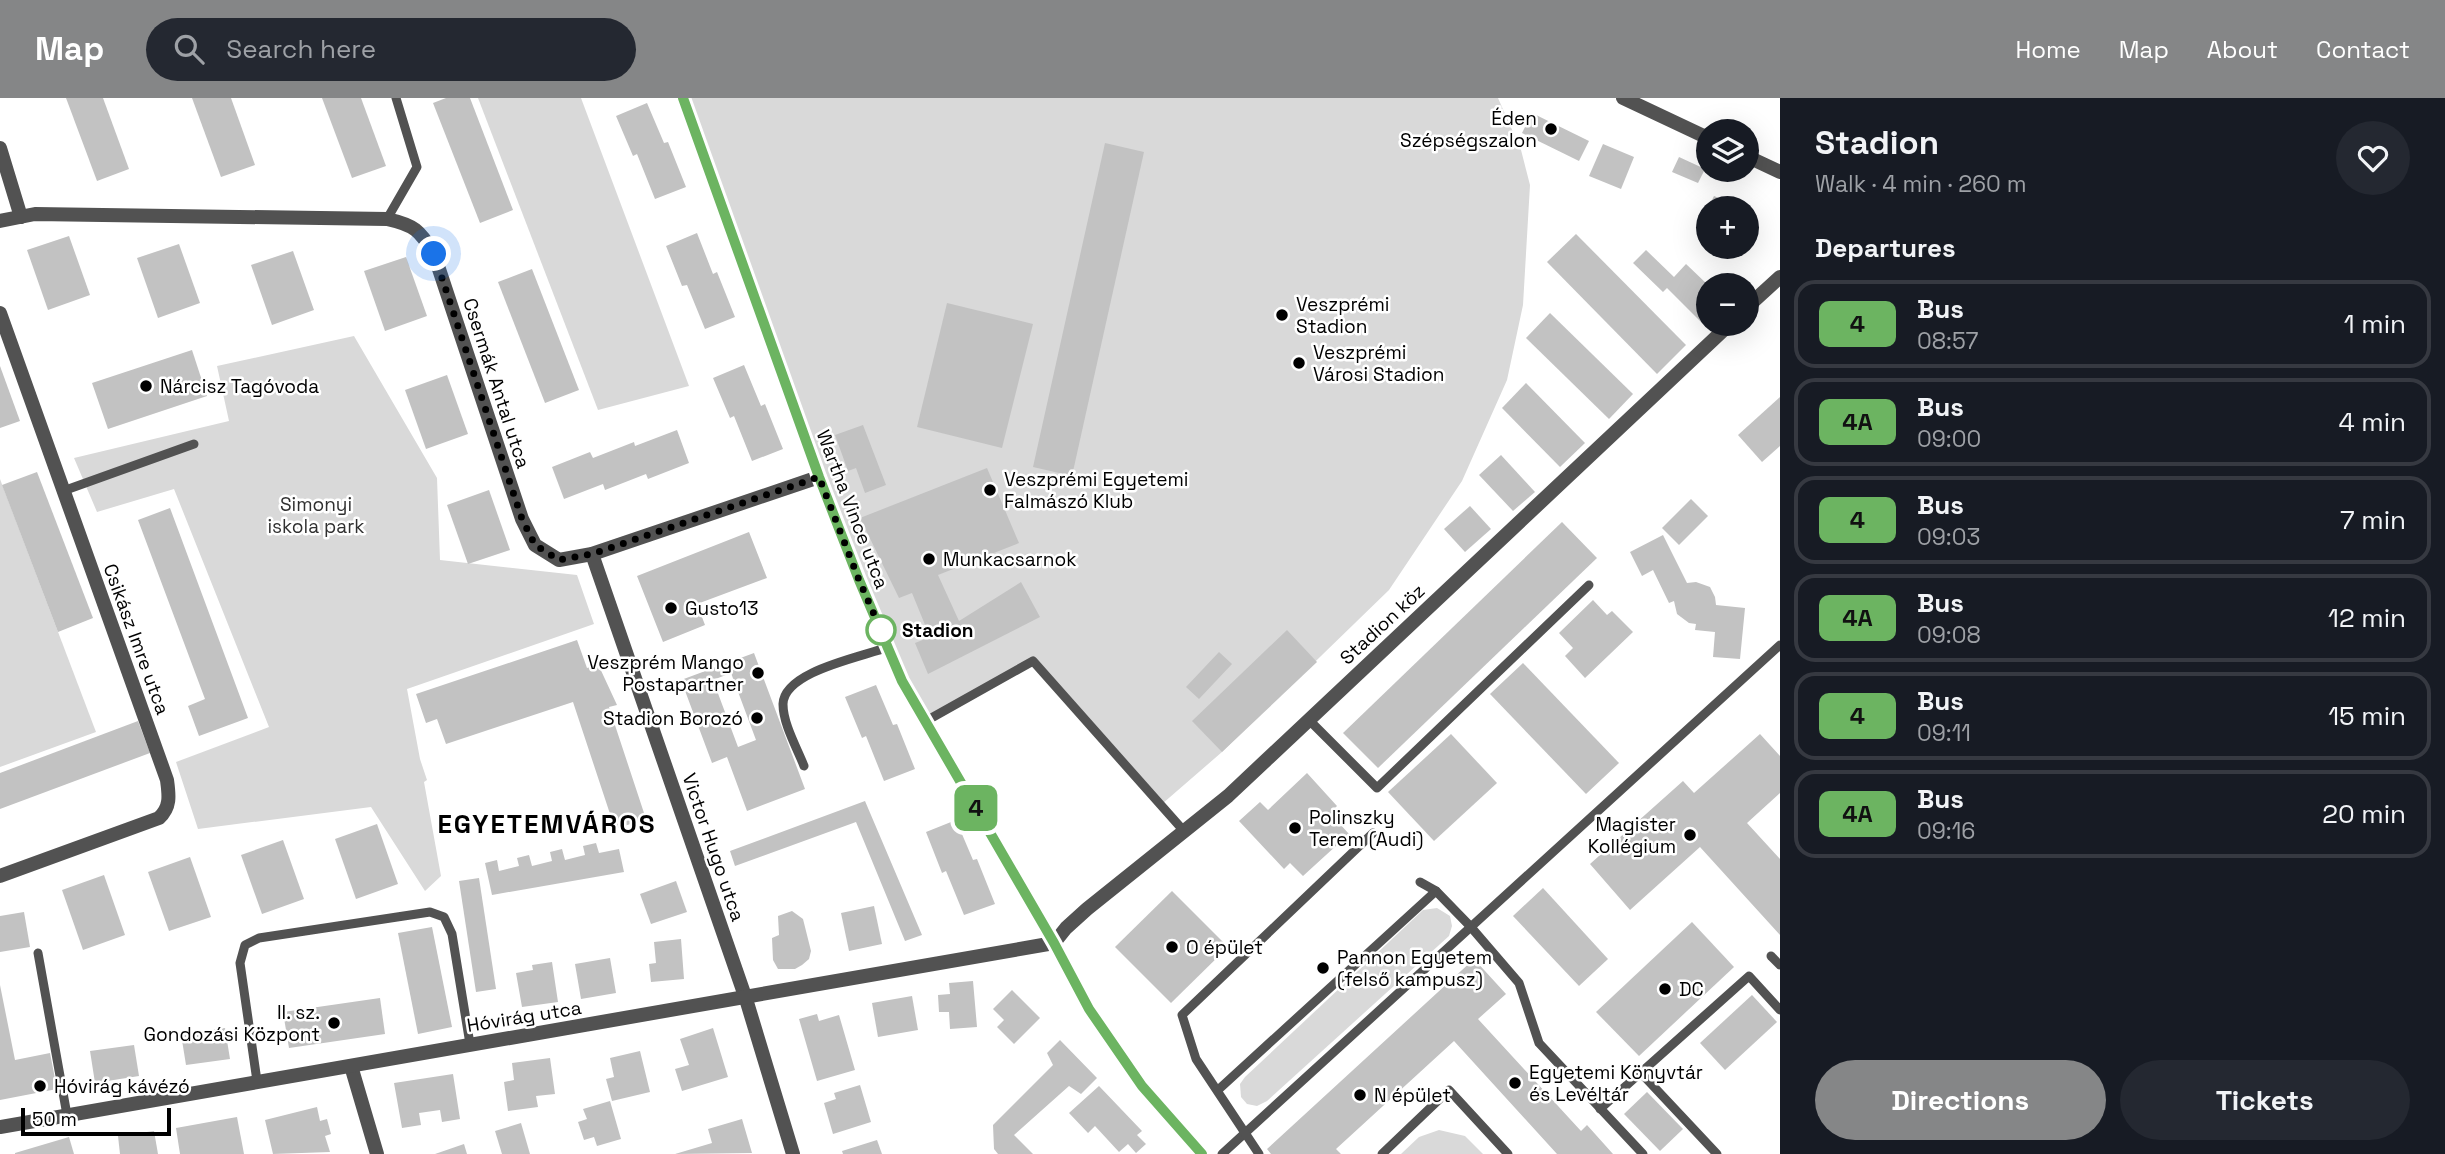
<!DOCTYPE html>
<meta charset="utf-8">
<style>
:root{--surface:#171b24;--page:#242831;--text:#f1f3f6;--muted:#9ea1a6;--line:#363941;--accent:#858687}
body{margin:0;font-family:"Space Grotesk",sans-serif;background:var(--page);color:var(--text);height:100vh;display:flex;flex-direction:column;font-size:26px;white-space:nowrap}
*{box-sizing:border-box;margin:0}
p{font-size:23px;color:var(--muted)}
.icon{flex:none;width:38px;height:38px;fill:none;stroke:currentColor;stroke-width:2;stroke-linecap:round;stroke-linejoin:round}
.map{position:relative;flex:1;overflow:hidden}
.drawer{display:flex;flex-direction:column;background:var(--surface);width:665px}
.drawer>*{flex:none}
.badge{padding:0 14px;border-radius:10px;font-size:24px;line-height:46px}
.buttons{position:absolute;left:1696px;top:21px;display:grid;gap:14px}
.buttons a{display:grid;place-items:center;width:63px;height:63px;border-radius:50%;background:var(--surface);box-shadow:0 7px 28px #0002;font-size:35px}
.scale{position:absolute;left:21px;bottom:18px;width:150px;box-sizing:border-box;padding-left:7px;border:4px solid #000;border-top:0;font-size:19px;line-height:24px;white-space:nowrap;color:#000;-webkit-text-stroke:5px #fff;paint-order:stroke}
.you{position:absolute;width:35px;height:35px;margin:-18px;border:5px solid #fff;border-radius:50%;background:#1a73e8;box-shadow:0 0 0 10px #1a73e833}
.map>.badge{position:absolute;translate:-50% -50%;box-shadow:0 0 0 4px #fff}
h2{padding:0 35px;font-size:26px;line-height:63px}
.round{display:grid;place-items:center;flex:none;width:74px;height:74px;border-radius:37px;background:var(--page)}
.summary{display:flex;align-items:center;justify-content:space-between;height:119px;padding:0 35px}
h1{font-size:33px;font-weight:700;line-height:52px}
.cta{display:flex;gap:14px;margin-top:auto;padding:14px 35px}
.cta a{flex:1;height:80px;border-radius:42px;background:var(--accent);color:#fff;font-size:28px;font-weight:700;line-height:80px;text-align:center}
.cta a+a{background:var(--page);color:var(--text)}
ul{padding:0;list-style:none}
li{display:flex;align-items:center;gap:21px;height:88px;margin:0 14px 10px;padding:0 21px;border:4px solid var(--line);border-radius:21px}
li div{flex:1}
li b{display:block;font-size:26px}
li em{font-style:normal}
li .badge{min-width:77px;font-weight:700;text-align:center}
header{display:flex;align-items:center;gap:42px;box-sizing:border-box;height:98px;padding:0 35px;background:var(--accent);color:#fff}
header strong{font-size:33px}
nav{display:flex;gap:38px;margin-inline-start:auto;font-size:24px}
.search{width:490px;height:63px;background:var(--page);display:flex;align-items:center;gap:18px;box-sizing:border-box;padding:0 24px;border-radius:38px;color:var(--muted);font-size:26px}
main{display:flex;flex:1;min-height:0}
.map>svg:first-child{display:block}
.green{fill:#d9d9d9}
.building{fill:#c2c2c2;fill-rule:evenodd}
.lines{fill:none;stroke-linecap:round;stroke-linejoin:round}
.service{stroke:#525252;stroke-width:9}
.minor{stroke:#525252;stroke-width:14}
.tertiary{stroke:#525252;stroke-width:14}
.line-casing{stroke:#fff;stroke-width:16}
.line{stroke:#6cb461;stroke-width:10}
.walk{stroke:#000;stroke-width:7;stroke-dasharray:0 12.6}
.poi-dot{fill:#000;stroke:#fff;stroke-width:2.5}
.stop-dot{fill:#fff;stroke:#6cb461;stroke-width:3.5}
.labels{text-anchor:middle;stroke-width:5;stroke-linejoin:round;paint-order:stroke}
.poi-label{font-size:19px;fill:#000;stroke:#fff;text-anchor:start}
.street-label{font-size:19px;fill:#000;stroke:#fff}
.park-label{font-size:19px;fill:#303030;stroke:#fff}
.stop-label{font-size:19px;font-weight:bold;fill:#000;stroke:#fff;text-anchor:start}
.district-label{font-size:26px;font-weight:bold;letter-spacing:2px;fill:#000;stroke:#fff}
</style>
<header>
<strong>Map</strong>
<div class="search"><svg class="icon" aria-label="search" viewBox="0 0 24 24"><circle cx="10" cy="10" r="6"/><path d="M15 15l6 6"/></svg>Search here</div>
<nav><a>Home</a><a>Map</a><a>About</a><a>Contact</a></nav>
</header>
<main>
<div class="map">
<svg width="1780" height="1056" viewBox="0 0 1780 1056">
<rect width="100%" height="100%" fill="#fff"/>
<!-- green -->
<g class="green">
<path d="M 478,0 L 581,0 L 689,288 L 598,312 Z"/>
<path d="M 683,0 L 1498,0 L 1521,52 L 1530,87 L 1523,207 L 1507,282 L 1462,383 L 1389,492 L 1222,654 L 1162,706 L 1033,563 L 926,624 L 901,583 Z"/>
<path d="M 354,238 L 437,380 L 440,462 L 577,477 L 594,526 L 407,591 L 420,661 L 427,682 L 424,684 L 441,778 L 425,793 L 371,709 L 198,731 L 176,664 L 269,629 L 174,391 L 97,414 L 74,360 L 229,323 L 217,268 Z"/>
<path d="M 0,381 L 96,634 L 0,669 Z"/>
<path d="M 1437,810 L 1450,818 L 1452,828 L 1449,838 L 1267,1003 L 1257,1008 L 1247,1006 L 1241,999 L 1240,986 L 1245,979 L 1423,812 Z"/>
<path d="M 1439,1032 L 1465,1038 L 1483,1056 L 1401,1056 L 1419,1039 Z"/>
</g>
<!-- building -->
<g class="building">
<path d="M 66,0 L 103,0 L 129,71 L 97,83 Z"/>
<path d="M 192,0 L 231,0 L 255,67 L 221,79 Z"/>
<path d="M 322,0 L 361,0 L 386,68 L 352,80 Z"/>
<path d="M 446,0 L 470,0 L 513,112 L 480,125 L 433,5 Z"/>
<path d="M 647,5 L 664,45 L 668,44 L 686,89 L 655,101 L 637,56 L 633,58 L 616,18 Z"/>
<path d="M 1532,15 L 1589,43 L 1579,63 L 1522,35 Z"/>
<path d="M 1105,45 L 1144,54 L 1072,378 L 1033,369 Z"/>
<path d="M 1603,46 L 1634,59 L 1621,91 L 1589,78 Z"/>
<path d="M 1679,59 L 1705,71 L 1698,85 L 1672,74 Z"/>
<path d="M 1714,98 L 1742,110 L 1708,110 Z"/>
<path d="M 697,135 L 713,176 L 717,174 L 735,219 L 705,231 L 687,187 L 682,188 L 666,148 Z"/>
<path d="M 1576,136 L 1686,247 L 1657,276 L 1547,164 Z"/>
<path d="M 69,138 L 90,197 L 48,212 L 27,152 Z"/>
<path d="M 179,146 L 200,205 L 158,220 L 137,160 Z"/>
<path d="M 1646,152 L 1674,179 L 1686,166 L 1708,187 L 1708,226 L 1705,228 L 1667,190 L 1663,194 L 1633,165 Z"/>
<path d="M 293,153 L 314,212 L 272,227 L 251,167 Z"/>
<path d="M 406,159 L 427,218 L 385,233 L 364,173 Z"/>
<path d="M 532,171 L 579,292 L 545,305 L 498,184 Z"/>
<path d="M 947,205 L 1033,226 L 1002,350 L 917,329 Z"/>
<path d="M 1550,215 L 1633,296 L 1609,321 L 1526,240 Z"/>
<path d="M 192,252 L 207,298 L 108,331 L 92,285 Z"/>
<path d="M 744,267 L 761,308 L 765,306 L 783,351 L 752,363 L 734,318 L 730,320 L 713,280 Z"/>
<path d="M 0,268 L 20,323 L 0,330 Z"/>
<path d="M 447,277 L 468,336 L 426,351 L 405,292 Z"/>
<path d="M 1526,285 L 1585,345 L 1560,369 L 1502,310 Z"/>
<path d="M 1780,299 L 1780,348 L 1762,364 L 1738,337 Z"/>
<path d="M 863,327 L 886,387 L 865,395 L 856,370 L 848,373 L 835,337 Z"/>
<path d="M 677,332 L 689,365 L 648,381 L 646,376 L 605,392 L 603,386 L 564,401 L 552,369 L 590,354 L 593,360 L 634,344 L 635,348 Z"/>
<path d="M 1501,357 L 1535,394 L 1513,413 L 1479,377 Z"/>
<path d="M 987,370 L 1019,445 L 938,477 L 959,523 L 1021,484 L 1040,519 L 928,576 L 915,545 L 930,539 L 912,495 L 899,500 L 860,420 Z"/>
<path d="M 37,374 L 93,520 L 58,534 L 2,387 Z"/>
<path d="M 489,392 L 510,452 L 468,466 L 447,407 Z"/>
<path d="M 1691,401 L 1708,418 L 1679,447 L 1662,430 Z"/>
<path d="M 1470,408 L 1491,431 L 1465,454 L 1444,431 Z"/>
<path d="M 170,410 L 248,620 L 199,638 L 188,608 L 205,601 L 138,422 Z"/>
<path d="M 1562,424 L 1597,460 L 1378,670 L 1343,635 Z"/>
<path d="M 749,434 L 767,480 L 697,506 L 705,527 L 663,544 L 637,478 Z"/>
<path d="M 1663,437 L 1687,485 L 1696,484 L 1710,489 L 1715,499 L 1716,507 L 1745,510 L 1740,561 L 1713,559 L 1715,534 L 1695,532 L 1696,526 L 1689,525 L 1677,516 L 1674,503 L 1669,505 L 1653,472 L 1642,478 L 1630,454 Z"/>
<path d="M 1593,502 L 1607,517 L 1612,513 L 1633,534 L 1585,580 L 1565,558 L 1573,550 L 1559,535 Z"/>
<path d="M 1287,532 L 1317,564 L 1222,654 L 1192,623 Z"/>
<path d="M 577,542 L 587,570 L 598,566 L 617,607 L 609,609 L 646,721 L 615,731 L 573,604 L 446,646 L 437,621 L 426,625 L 416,596 Z"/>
<path d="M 1219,554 L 1232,566 L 1199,601 L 1186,589 Z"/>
<path d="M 754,555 L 805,691 L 747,713 L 727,659 L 712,665 L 681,582 ZM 731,575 L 756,642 L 738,649 L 713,582 Z"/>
<path d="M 1523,565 L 1619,665 L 1586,696 L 1490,596 Z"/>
<path d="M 876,587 L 893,627 L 897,626 L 915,671 L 884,683 L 866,638 L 862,640 L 845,599 Z"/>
<path d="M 138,623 L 150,655 L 0,711 L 0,675 Z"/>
<path d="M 1451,636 L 1497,685 L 1434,743 L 1388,694 Z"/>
<path d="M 1760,636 L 1780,658 L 1780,695 L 1747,725 L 1780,761 L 1780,837 L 1700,749 L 1630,812 L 1590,766 L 1683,683 L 1694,695 Z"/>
<path d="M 1307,675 L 1337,708 L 1333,712 L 1342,721 L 1339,725 L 1349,736 L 1303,778 L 1290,765 L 1284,771 L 1239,723 L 1260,704 L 1268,712 Z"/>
<path d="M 865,703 L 922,837 L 905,843 L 856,724 L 735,768 L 730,753 Z"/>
<path d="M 956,722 L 973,762 L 977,761 L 995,806 L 964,817 L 946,773 L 942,775 L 926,734 Z"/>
<path d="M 377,726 L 398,786 L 356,801 L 335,741 Z"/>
<path d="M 283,742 L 304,801 L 262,816 L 241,757 Z"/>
<path d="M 596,745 L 599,755 L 619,751 L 624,774 L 492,797 L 485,765 L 497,762 L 499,773 L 519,768 L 517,760 L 529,757 L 532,768 L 552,763 L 550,754 L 562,751 L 565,762 L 585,757 L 583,748 Z"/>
<path d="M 190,759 L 211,819 L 169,833 L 148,774 Z"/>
<path d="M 104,777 L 125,837 L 83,852 L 62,792 Z"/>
<path d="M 479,780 L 496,891 L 476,894 L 459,783 Z"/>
<path d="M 676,783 L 687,814 L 651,826 L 640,796 Z"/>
<path d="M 1543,790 L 1608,861 L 1579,888 L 1513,818 Z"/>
<path d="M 1172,793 L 1228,849 L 1171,905 L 1115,849 Z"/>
<path d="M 874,808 L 882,846 L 849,853 L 841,815 Z"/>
<path d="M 792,813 L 803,821 L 811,853 L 809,861 L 802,867 L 795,871 L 778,871 L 773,862 L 772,840 L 779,837 L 778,818 Z"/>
<path d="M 24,814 L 30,849 L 0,854 L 0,818 Z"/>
<path d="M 1692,824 L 1734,869 L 1639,958 L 1596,914 Z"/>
<path d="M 432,829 L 452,929 L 418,936 L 398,835 Z"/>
<path d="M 681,841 L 684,881 L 651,884 L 649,866 L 656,865 L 654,844 Z"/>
<path d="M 610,860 L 616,895 L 581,901 L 575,866 Z"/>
<path d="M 1474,861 L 1506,896 L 1478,921 L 1581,1033 L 1587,1027 L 1613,1056 L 1557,1056 L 1454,943 L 1336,1051 L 1341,1056 L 1271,1056 L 1267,1051 Z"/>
<path d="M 552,864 L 558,904 L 522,909 L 516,875 L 533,872 L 532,867 Z"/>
<path d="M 973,883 L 977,929 L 950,931 L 949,914 L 939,914 L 938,897 L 950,896 L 949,885 Z"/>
<path d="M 0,887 L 15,962 L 50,955 L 57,991 L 0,1002 Z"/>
<path d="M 1012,892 L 1040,920 L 1014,946 L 997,929 L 1004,922 L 993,911 Z"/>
<path d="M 1752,897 L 1777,924 L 1725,972 L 1700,945 Z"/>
<path d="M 912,898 L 918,932 L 878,939 L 872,905 Z"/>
<path d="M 380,900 L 385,936 L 289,950 L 283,914 Z"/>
<path d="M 817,916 L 819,923 L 839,917 L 855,972 L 817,983 L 799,921 Z"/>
<path d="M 225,930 L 230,961 L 186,967 L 181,936 Z"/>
<path d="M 713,930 L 728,979 L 682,993 L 675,971 L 689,967 L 680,941 Z"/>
<path d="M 1060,942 L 1097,980 L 1081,996 L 1069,988 L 1014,1037 L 1033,1056 L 998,1056 L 994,1051 L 993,1027 L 1053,967 L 1047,955 Z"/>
<path d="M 134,947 L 139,978 L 95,985 L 90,953 Z"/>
<path d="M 640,953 L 650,994 L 612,1003 L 606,981 L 614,979 L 610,960 Z"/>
<path d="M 550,960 L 555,996 L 536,998 L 538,1009 L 508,1013 L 504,984 L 514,982 L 512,965 Z"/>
<path d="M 453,976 L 460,1021 L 442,1024 L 440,1012 L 419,1015 L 421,1027 L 402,1030 L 394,985 Z"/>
<path d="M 860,987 L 871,1024 L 833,1036 L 824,1005 L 836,1001 L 834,995 Z"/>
<path d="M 1099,988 L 1142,1033 L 1137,1037 L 1146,1046 L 1136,1055 L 1128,1046 L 1119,1054 L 1095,1028 L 1088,1035 L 1069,1015 Z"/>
<path d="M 1647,994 L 1683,1031 L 1660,1053 L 1624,1016 Z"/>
<path d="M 610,1003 L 621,1041 L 597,1048 L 594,1039 L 584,1042 L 578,1024 L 587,1021 L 583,1011 Z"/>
<path d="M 317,1009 L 320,1023 L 327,1021 L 331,1036 L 325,1038 L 330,1054 L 273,1056 L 265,1022 Z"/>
<path d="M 237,1019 L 244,1056 L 180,1056 L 176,1030 Z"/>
<path d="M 742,1021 L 752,1055 L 675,1056 L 712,1045 L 708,1031 Z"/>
<path d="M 521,1025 L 530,1056 L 502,1056 L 495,1033 Z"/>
<path d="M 154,1033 L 158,1056 L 120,1056 L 118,1038 Z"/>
<path d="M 69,1039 L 74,1056 L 15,1056 L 15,1055 Z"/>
<path d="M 877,1042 L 882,1056 L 843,1056 L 842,1053 Z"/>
<path d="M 464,1046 L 467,1056 L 435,1056 Z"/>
</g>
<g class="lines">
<!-- service -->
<g class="service">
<path d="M 387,121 L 417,69 L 396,0"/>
<path d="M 63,393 L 194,346"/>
<path d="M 1309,622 L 1377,690 L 1589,487"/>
<path d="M 926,623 L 1033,563 L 1183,732"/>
<path d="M 804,668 C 797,650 783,626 783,606 C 784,573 862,559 888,549"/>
<path d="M 1420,784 L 1436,793 L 1470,828 L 1519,885 L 1539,945 L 1643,1056"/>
<path d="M 38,855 L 67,1017"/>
<path d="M 1771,858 L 1780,867"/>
<path d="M 1641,975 L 1717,1056"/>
<path d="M 257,983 L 240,865 L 245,847 L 259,840 L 430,814 L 444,819 L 452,836 L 470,946"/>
<path d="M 1218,992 L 1436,793"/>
<path d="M 1600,1011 L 1749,878 L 1780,912"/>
<path d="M 1222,1056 L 1780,547"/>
<path d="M 1259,1056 L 1196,961 L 1182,917 L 1373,735"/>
<path d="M 1382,1056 L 1449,992 L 1508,1056"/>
</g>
<!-- minor -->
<g class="minor">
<path d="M 683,0 L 819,379 L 859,482 L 902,583 L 1054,845 L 1089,911 L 1142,988 L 1202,1056"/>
<path d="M 0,50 L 21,119"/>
<path d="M 0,123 L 35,116 L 387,121 C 414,127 420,132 434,156 L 522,421 L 535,447 L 559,462 L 592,456 L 819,379"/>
<path d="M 1746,210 L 1780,179"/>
<path d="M 0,215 L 167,682 C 169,697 171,709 159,720 L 0,778"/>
<path d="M 592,456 L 746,901 L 793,1056"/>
<path d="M 1054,845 L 1066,830 L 1087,811 L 1228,698 L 1730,226"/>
<path d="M 351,968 L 377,1056"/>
<path d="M 0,1029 C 351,967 703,909 1054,845"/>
</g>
<!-- tertiary -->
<g class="tertiary">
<path d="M 1623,0 L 1708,40"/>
<path d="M 1746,58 L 1780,74"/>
</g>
</g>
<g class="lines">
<!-- line casing -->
<g class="line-casing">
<path id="line" d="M 683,0 L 819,379 L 859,482 L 902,583 L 1054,845 L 1089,911 L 1142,988 L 1202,1056"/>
</g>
<!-- line -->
<use href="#line" class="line"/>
<!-- walk -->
<path class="walk" d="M 434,156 L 522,421 L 535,447 L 559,462 L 592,456 L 819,379 L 859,482 L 881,532"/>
</g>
<!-- markers -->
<g class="poi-dot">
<circle cx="1551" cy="31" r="7"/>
<circle cx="1282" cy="217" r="7"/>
<circle cx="1299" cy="265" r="7"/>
<circle cx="146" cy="288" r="7"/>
<circle cx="990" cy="392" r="7"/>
<circle cx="929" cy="461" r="7"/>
<circle cx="671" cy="510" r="7"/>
<circle cx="758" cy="575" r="7"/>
<circle cx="757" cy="620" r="7"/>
<circle cx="1295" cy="730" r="7"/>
<circle cx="1690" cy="737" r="7"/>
<circle cx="1172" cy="849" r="7"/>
<circle cx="1323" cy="870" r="7"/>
<circle cx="1665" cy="891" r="7"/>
<circle cx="334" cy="925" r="7"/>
<circle cx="1515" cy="985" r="7"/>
<circle cx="40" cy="988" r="7"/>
<circle cx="1360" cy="997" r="7"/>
</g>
<circle class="stop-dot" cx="881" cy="532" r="14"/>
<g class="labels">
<!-- poi labels -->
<g class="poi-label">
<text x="1537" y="27" text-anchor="end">Éden<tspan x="1537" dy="22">Szépségszalon</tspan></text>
<text x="1296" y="213">Veszprémi<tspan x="1296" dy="22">Stadion</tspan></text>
<text x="1313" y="261">Veszprémi<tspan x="1313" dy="22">Városi Stadion</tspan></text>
<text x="160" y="295">Nárcisz Tagóvoda</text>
<text x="1004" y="388">Veszprémi Egyetemi<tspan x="1004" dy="22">Falmászó Klub</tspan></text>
<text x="943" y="468">Munkacsarnok</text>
<text x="685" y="517">Gusto13</text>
<text x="744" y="571" text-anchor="end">Veszprém Mango<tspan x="744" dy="22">Postapartner</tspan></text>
<text x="743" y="627" text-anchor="end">Stadion Borozó</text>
<text x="1309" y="726">Polinszky<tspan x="1309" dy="22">Terem (Audi)</tspan></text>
<text x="1676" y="733" text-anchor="end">Magister<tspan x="1676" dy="22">Kollégium</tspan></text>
<text x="1186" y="856">O épület</text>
<text x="1337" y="866">Pannon Egyetem<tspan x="1337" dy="22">(felső kampusz)</tspan></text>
<text x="1679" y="898">DC</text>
<text x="320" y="921" text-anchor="end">II. sz.<tspan x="320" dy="22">Gondozási Központ</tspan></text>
<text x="1529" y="981">Egyetemi Könyvtár<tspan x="1529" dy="22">és Levéltár</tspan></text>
<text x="54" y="995">Hóvirág kávézó</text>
<text x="1374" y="1004">N épület</text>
</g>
<!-- street labels -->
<g class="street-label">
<text transform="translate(497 285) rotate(72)" y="7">Csermák Antal utca</text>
<text transform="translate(853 411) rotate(69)" y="7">Wartha Vince utca</text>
<text transform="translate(1382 526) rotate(-43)" y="7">Stadion köz</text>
<text transform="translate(137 541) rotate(70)" y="7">Csikász Imre utca</text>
<text transform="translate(714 749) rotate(71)" y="7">Victor Hugo utca</text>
<text transform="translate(524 918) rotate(-9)" y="7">Hóvirág utca</text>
</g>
<!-- park labels -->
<g class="park-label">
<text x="316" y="413">Simonyi<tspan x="316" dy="22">iskola park</tspan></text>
</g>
<!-- stop labels -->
<g class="stop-label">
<text x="902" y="539">Stadion</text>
</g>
<!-- district labels -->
<g class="district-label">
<text x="547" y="735">EGYETEMVÁROS</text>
</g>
</g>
</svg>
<div class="buttons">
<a><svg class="icon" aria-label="layers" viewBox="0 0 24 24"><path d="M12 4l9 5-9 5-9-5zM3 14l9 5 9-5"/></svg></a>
<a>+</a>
<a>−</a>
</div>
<div class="scale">50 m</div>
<div class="you" style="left:434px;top:156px"></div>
<b class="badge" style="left:976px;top:710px;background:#6cb461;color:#111">4</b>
</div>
<section class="drawer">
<div class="summary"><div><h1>Stadion</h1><p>Walk · 4 min · 260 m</p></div><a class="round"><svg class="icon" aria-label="heart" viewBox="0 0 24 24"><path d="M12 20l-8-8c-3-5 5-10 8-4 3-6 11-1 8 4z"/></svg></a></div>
<h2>Departures</h2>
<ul>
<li><span class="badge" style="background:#6cb461;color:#111">4</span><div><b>Bus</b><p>08:57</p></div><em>1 min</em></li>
<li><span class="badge" style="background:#6cb461;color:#111">4A</span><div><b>Bus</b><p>09:00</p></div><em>4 min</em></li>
<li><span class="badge" style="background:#6cb461;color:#111">4</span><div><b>Bus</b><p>09:03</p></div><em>7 min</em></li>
<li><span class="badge" style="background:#6cb461;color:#111">4A</span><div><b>Bus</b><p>09:08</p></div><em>12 min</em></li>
<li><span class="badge" style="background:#6cb461;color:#111">4</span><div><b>Bus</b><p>09:11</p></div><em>15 min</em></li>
<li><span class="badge" style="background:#6cb461;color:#111">4A</span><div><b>Bus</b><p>09:16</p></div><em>20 min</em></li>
</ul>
<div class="cta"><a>Directions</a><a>Tickets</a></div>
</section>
</main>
